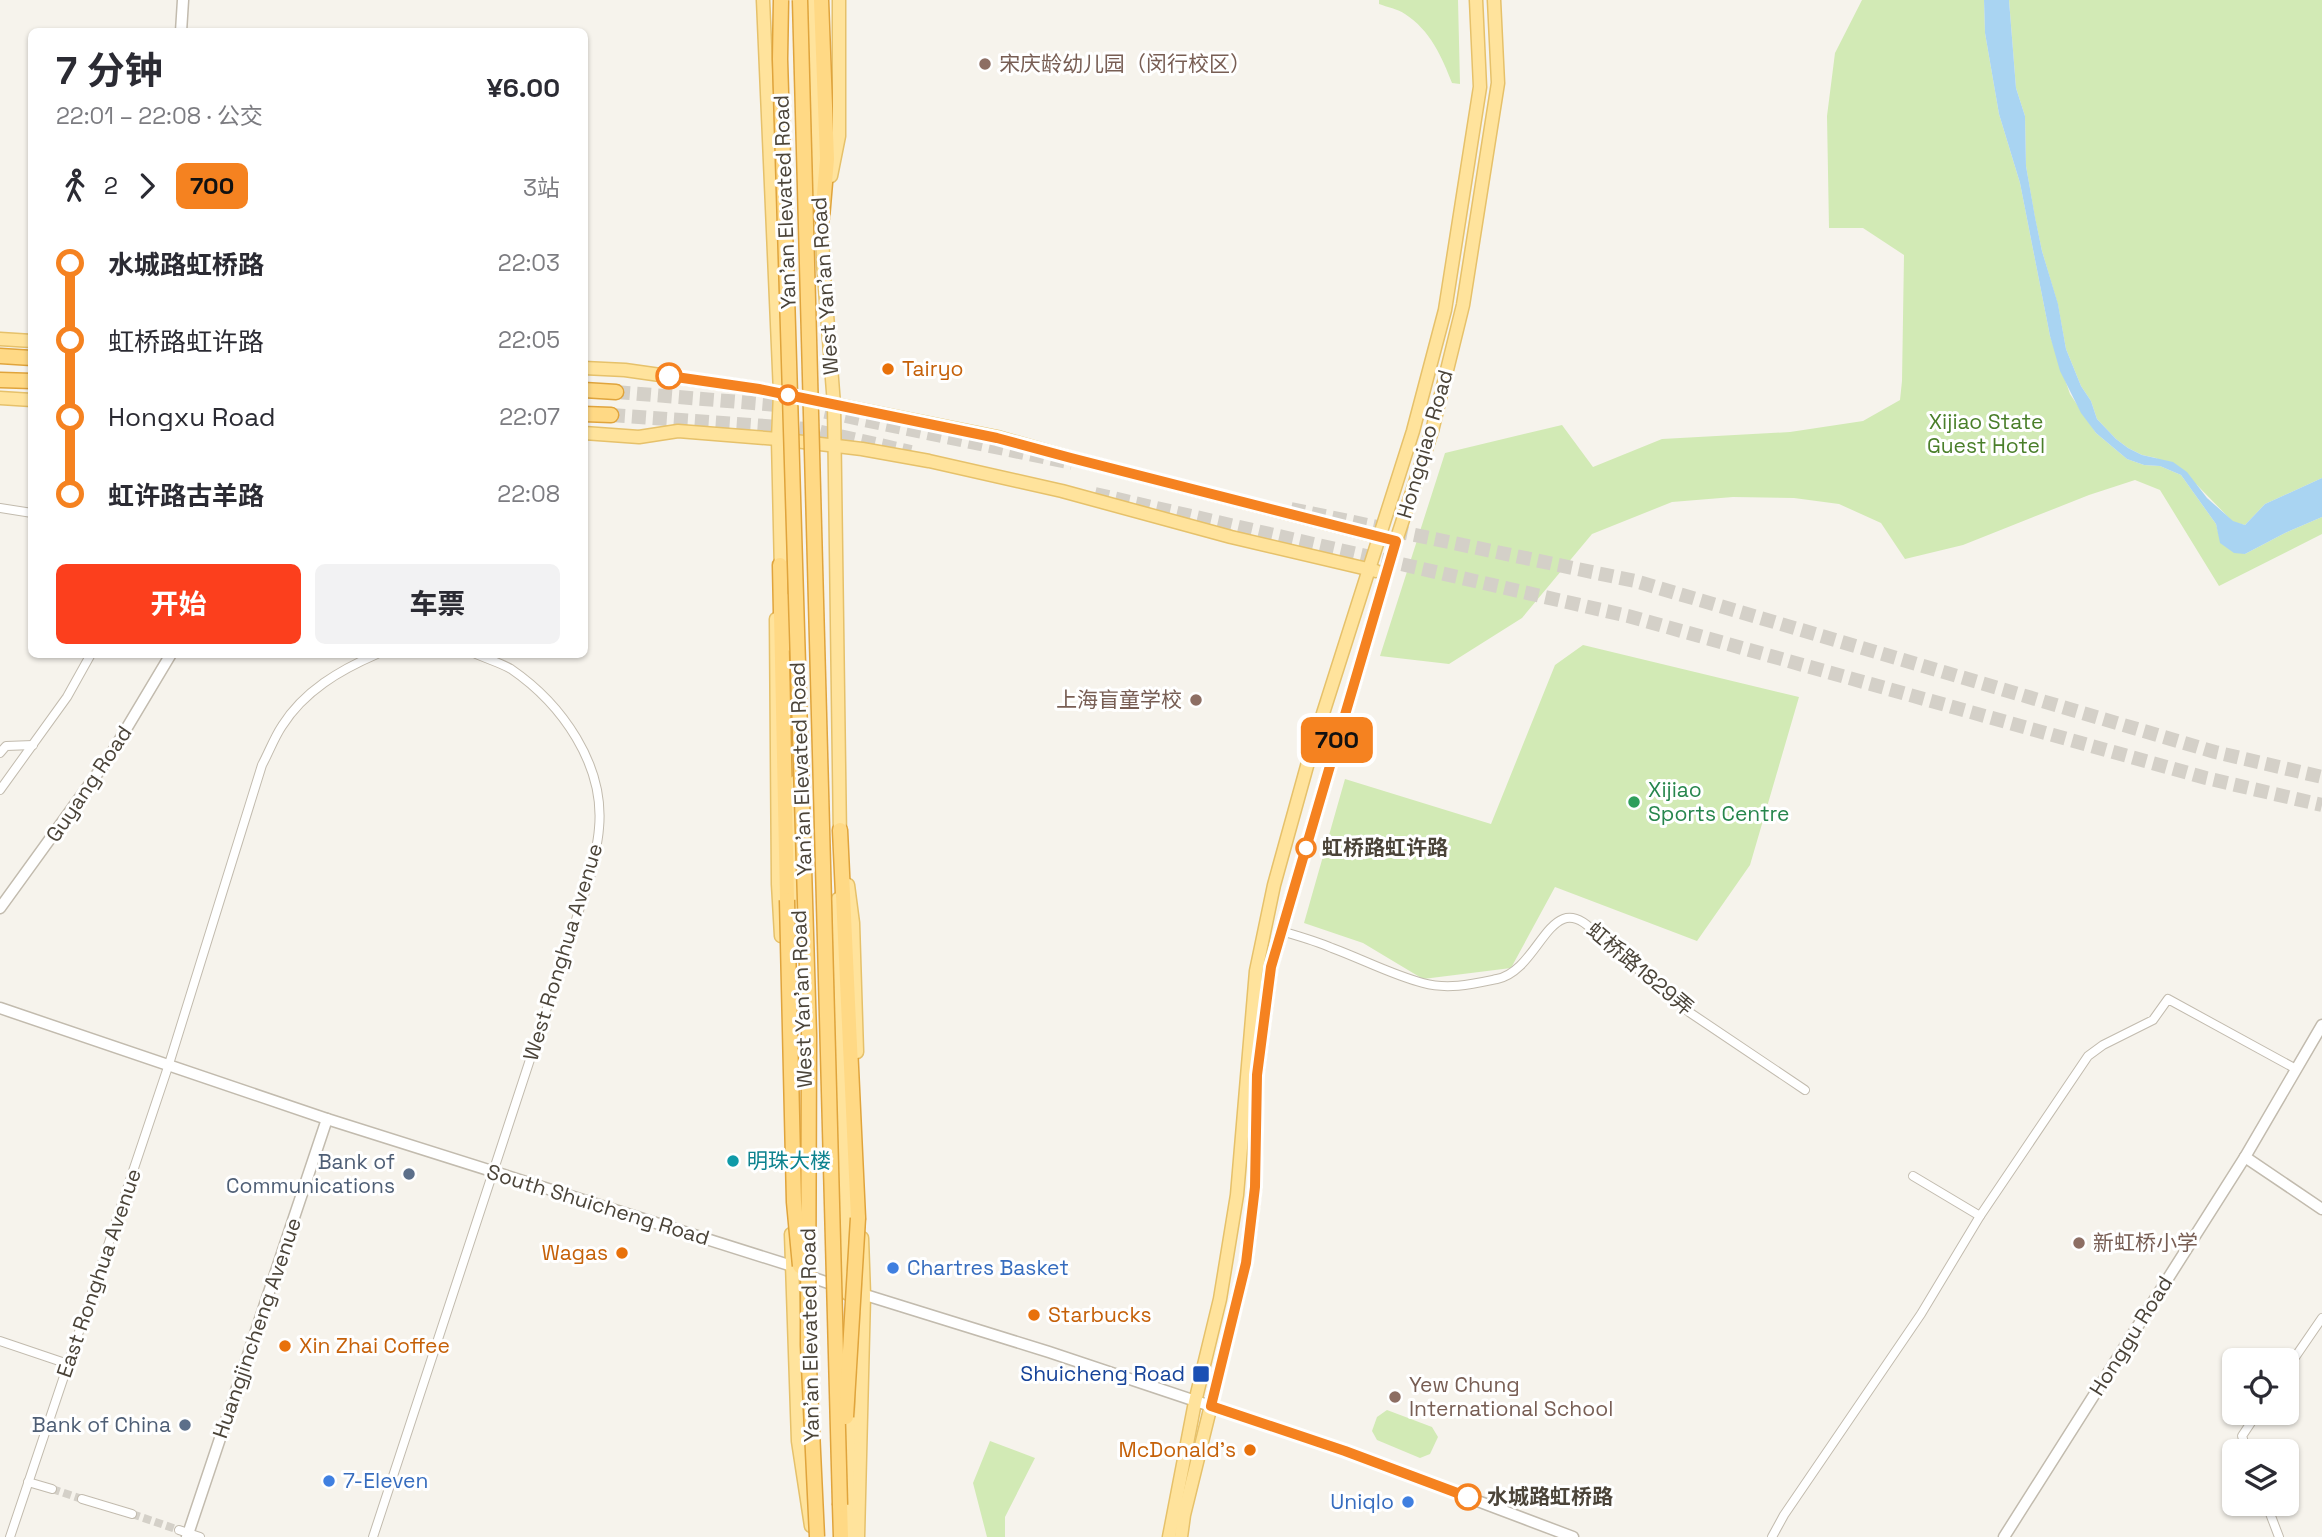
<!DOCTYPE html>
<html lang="zh">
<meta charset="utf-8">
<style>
:root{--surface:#fff;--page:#f2f2f3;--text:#2b2b33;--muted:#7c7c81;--accent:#fc3f1d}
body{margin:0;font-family:"Space Grotesk","Noto Sans SC",sans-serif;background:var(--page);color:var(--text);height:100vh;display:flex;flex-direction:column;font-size:26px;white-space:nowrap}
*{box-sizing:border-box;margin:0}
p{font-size:23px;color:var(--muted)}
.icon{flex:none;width:38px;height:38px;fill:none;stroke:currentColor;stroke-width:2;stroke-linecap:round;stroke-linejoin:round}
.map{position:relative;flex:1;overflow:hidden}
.details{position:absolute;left:28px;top:28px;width:560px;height:630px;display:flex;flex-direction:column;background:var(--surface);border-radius:10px;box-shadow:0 2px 5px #0004}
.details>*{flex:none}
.badge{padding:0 14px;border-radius:10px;font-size:24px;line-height:46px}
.buttons{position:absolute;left:2222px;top:1348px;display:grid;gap:14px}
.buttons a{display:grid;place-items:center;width:77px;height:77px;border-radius:10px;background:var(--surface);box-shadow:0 2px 5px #0004;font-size:35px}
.map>.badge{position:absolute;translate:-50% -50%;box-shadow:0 0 0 4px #fff}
.legs{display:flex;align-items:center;gap:10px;height:77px;padding:0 28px;font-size:23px}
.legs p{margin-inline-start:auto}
.summary{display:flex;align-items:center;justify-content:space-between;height:119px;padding:0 28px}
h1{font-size:38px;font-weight:700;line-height:52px}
.action{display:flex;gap:14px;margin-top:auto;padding:14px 28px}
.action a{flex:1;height:80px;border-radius:10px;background:var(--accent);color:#fff;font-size:28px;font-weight:700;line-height:80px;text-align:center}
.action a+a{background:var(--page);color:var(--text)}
ul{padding:0 28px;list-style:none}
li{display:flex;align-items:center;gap:24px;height:77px;font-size:26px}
li i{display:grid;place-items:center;width:10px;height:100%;margin:0 9px;background:currentColor}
li i::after{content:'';width:18px;height:18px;margin:-9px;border:5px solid;border-radius:50%;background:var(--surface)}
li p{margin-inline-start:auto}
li:first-child i{background:linear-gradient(#0000 50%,currentColor 0)}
li:last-child i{background:linear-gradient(currentColor 50%,#0000 0)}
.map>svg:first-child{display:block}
.green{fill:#d2eab5}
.water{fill:#a9d4f2}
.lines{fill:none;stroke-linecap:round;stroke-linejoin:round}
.minor-tunnel{stroke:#d4d0c8;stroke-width:8;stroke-dasharray:8 4;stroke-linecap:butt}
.trunk-tunnel{stroke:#d4d0c8;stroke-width:14;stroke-dasharray:14 7;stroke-linecap:butt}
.minor-casing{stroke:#c2bbae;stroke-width:10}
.tertiary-casing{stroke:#c2bbae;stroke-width:13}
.primary-casing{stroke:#e6c16a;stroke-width:15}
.trunk-casing{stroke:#e0a43c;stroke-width:17}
.minor{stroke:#fff;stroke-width:8}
.tertiary{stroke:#fff;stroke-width:10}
.primary{stroke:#ffe39c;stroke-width:12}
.trunk{stroke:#ffd985;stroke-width:14}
.trunk-bridge-casing{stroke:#e0a43c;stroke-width:17;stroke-linecap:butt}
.trunk-bridge{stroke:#ffd985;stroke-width:14}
.line-1-casing{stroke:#fff;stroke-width:16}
.line-1{stroke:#f58220;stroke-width:10}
.education-dot{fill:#8d6e63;stroke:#fff;stroke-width:2.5}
.food-dot{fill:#e8710a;stroke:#fff;stroke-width:2.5}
.stop-1-dot{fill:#fff;stroke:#f58220;stroke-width:3.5}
.leisure-dot{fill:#2e9e5b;stroke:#fff;stroke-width:2.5}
.culture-dot{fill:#0f9aa8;stroke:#fff;stroke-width:2.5}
.service-dot{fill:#5c6f8a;stroke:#fff;stroke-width:2.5}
.shop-dot{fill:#3f7fe0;stroke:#fff;stroke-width:2.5}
.transit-dot{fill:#1a4fb4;stroke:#fff;stroke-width:2.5}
.labels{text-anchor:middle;stroke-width:6;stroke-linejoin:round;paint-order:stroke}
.education-label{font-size:21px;fill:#785e54;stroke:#fff;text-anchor:start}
.street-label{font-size:21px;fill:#4b4439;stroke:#fff}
.food-label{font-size:21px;fill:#c56008;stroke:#fff;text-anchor:start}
.park-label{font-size:21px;fill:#4a7f2a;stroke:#fff}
.leisure-label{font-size:21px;fill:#27864d;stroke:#fff;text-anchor:start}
.stop-label{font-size:21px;font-weight:bold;fill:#4b4439;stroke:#fff;text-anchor:start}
.culture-label{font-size:21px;fill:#0d838f;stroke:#fff;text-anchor:start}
.service-label{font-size:21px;fill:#4e5e75;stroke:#fff;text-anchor:end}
.shop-label{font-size:21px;fill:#366cbe;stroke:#fff;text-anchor:start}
.transit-label{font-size:21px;fill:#164399;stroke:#fff;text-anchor:end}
</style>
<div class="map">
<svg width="2322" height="1537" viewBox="0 0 2322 1537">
<rect width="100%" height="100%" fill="#f6f3ec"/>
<!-- green -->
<g class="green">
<path d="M 1379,0 L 1458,0 L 1460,84 L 1452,83 C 1442,57 1430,30 1405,14 C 1398,9 1387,7 1379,4 Z"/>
<path d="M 1862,0 L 1984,0 L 1985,33 L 1999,114 L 2020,183 L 2050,336 L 2070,394 L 2096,433 L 2127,459 L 2144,465 L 2160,466 L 2181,475 L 2216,524 L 2221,543 L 2245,554 L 2285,533 L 2322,517 L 2322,534 L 2219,586 L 2160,490 L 2135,480 L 2089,495 L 1963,545 L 1905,559 L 1881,523 L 1839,504 L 1794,498 L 1733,497 L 1672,502 L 1592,534 L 1522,618 L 1449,664 L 1380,656 L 1445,453 L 1562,425 L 1593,467 L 1662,439 L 1790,432 L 1863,421 L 1900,400 L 1902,381 L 1904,255 L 1863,228 L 1829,228 L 1827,116 L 1835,53 Z"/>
<path d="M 2009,0 L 2322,0 L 2322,478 L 2265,504 L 2245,525 L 2233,522 L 2197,485 L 2156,458 L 2142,455 L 2128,448 L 2116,439 L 2097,419 L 2091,401 L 2081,386 L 2066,349 L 2058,305 L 2042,251 L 2035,218 L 2026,166 L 2025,116 L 2016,88 Z"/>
<path d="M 1583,645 L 1799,697 L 1750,865 L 1697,941 L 1555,887 L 1511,968 L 1423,979 L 1363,943 L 1304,923 L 1345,779 L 1491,824 L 1555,665 Z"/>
<path d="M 1387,1410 L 1432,1427 L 1438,1437 L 1430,1454 L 1420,1458 L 1377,1440 L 1372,1431 L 1377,1417 Z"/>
<path d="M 990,1441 L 1035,1458 L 1005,1517 L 1005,1537 L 987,1537 L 973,1483 Z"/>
</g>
<!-- water -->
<path class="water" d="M 1984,0 L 2009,0 L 2016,88 L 2025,116 L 2026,166 L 2035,217 L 2042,251 L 2058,304 L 2066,349 L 2081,386 L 2091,401 L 2097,419 L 2116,439 L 2128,448 L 2142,455 L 2173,462 L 2187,472 L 2207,498 L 2233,521 L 2245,525 L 2265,504 L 2322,478 L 2322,517 L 2285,533 L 2245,554 L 2234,553 L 2220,543 L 2216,524 L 2181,475 L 2160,466 L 2144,465 L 2127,459 L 2096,433 L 2081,413 L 2060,371 L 2050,336 L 2020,183 L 1999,114 L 1985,33 Z"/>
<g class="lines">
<!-- minor-tunnel -->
<g class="minor-tunnel">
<path d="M 52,1489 L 82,1499"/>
<path d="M 132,1514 L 179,1530"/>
</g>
<!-- trunk-tunnel -->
<g class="trunk-tunnel">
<path d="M 616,392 L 802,407 L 1072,463"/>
<path d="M 611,415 L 808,429 L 911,452"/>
<path d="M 1095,494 L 1628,616 L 2206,778 L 2322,805"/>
<path d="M 1291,509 L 1635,581 L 2215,752 L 2322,777"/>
</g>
<!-- minor casing -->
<g class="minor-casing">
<g id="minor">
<path d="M 0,508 L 32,513"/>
<path d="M 0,753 L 6,746 L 33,745"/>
<path d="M 0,790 L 67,697 L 91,654"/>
<path d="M 1281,931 C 1298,936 1316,941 1332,948 C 1362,959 1392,975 1423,983 C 1448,990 1473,984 1497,979 C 1542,970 1550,880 1598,936 L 1689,1012 L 1805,1090"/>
<path d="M 1913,1176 L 1980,1216"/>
<path d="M 0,1341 L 68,1364"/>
<path d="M 2287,1369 L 2322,1318"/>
<path d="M 2247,1451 L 2242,1436 L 2258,1412"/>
<path d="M 28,1482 L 52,1489"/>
<path d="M 82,1499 L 132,1514"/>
<path d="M 2266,1503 L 2279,1537"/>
<path d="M 179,1530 L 200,1537"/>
<path d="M 10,1537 L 169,1064 L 262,765 C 269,752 274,738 282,726 C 304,691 340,670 377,654"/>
<path d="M 373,1537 L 592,871 C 594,857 598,843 599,828 C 605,765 562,704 511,669 C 501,663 487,659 476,654"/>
<path d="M 1772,1537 L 1784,1515 L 1921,1314 L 1980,1216 L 2088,1056 L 2103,1045 L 2153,1020 L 2168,999 L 2296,1069"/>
</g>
</g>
<!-- tertiary casing -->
<g class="tertiary-casing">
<g id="tertiary">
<path d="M 181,32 L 183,0"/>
<path d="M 0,908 L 110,756 L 171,654"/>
<path d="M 0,1008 L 327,1119 L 792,1266 L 811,1277 L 840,1287"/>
<path d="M 2245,1157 L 2322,1209"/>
<path d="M 859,1293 L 1049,1352 L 1345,1451 L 1573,1537"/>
<path d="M 187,1537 L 327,1119"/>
<path d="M 2004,1537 L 2245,1157 L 2322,1025"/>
</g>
</g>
<!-- primary casing -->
<g class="primary-casing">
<g id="primary">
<path d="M 763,0 L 780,393 L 778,439 L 781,572"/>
<path d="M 813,0 L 817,182 L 822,218 L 823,262 L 834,405 L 840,839"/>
<path d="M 831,176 L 839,136 L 839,0"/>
<path d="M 0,339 L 32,341"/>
<path d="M 584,368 L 625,370 L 759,389 L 997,437 L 1071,458 L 1387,539"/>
<path d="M 0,398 L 32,400"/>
<path d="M 584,433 L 639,437 L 678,431 L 778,439 L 862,449 L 929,461 L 1062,491 L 1231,537 L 1376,571"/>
<path d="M 786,600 L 791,645"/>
<path d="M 776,619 L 778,884 L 781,936"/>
<path d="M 795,782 L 800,956"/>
<path d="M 848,885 L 853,923 L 857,1052"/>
<path d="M 838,899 L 848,1294"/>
<path d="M 791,1234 L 798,1441 L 811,1526"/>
<path d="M 849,1406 L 850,1537"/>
<path d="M 858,1537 L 864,1295 L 862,1238"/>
<path d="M 1169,1537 L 1195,1402 L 1220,1299 L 1237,1195 L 1256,971 L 1274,885 L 1312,748 L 1413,431 L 1445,310 L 1480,87 L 1476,0"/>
<path d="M 1181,1537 L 1184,1515 L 1246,1263 L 1255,1187 L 1257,1075 L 1271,967 L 1396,541 L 1432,431 L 1463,305 L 1498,83 L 1494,0"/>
</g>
</g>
<!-- trunk casing -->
<g class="trunk-casing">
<g id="trunk">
<path d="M 821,0 L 827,159 L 822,218"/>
<path d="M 0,356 L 32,358"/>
<path d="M 0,380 L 32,381"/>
<path d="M 584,390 L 616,392"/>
<path d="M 584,414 L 611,415"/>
<path d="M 780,565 L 787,900"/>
<path d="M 840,830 L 858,1218"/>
<path d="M 840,1505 L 841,1537"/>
</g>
</g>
<!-- minor -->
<use href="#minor" class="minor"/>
<!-- tertiary -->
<use href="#tertiary" class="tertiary"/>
<!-- primary -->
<use href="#primary" class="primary"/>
<!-- trunk -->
<use href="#trunk" class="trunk"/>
<!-- trunk-bridge casing -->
<g class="trunk-bridge-casing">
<g id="trunk-bridge">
<path d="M 781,0 L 780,59 L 809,1035 L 808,1345 L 817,1537"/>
<path d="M 800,0 L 840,1505"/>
<path d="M 787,900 L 794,1202 L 800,1266"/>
<path d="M 846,1417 L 858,1218"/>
</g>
</g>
<!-- trunk-bridge -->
<use href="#trunk-bridge" class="trunk-bridge"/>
</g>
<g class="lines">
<!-- line-1 casing -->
<g class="line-1-casing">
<path id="line-1" d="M 669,376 L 759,389 L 997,438 L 1071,458 L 1396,541 L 1271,967 L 1257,1075 L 1255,1187 L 1246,1263 L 1211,1406 L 1345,1451 L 1468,1497"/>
</g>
<!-- line-1 -->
<use href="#line-1" class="line-1"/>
</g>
<!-- markers -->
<g class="education-dot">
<circle cx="985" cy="64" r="7"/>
<circle cx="1196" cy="700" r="7"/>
<circle cx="2079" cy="1243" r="7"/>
<circle cx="1395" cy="1397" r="7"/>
</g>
<g class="food-dot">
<circle cx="888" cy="369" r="7"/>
<circle cx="622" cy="1253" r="7"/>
<circle cx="1034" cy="1315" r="7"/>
<circle cx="285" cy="1346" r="7"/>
<circle cx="1250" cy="1450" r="7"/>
</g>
<g class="stop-1-dot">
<circle cx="669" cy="376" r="12"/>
<circle cx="788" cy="395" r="9"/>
<circle cx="1306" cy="848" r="9"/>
<circle cx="1468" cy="1497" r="12"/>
</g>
<circle class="leisure-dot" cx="1634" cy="802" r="7"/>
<circle class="culture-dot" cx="733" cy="1161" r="7"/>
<g class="service-dot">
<circle cx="409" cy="1174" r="7"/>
<circle cx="185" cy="1425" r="7"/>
</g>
<g class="shop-dot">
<circle cx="893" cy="1268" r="7"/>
<circle cx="329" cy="1481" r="7"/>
<circle cx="1408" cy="1502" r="7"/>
</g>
<rect class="transit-dot" x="1192" y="1365" width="18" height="18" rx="3.5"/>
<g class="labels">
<!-- education labels -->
<g class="education-label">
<text x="999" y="71">宋庆龄幼儿园（闵行校区）</text>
<text x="1182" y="707" text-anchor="end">上海盲童学校</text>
<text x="2093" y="1250">新虹桥小学</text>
<text x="1409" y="1392">Yew Chung<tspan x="1409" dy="24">International School</tspan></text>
</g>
<!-- street labels -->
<g class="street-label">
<text transform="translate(785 202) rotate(-92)" y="7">Yan'an Elevated Road</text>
<text transform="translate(825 286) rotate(-94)" y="7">West Yan'an Road</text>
<text transform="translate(1425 444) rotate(-74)" y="7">Hongqiao Road</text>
<text transform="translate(801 769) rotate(-92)" y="7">Yan'an Elevated Road</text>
<text transform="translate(89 784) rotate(-56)" y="7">Guyang Road</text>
<text transform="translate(563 952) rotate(-73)" y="7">West Ronghua Avenue</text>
<text transform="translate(1640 969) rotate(40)" y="7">虹桥路1829弄</text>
<text transform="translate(802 999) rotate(-92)" y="7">West Yan'an Road</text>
<text transform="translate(598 1205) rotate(17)" y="7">South Shuicheng Road</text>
<text transform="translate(99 1273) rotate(-71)" y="7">East Ronghua Avenue</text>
<text transform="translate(257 1328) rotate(-71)" y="7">Huangjincheng Avenue</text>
<text transform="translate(810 1335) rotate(-91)" y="7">Yan'an Elevated Road</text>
<text transform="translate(2131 1336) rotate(-58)" y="7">Honggu Road</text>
</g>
<!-- food labels -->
<g class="food-label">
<text x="902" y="376">Tairyo</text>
<text x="608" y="1260" text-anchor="end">Wagas</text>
<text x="1048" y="1322">Starbucks</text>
<text x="299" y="1353">Xin Zhai Coffee</text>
<text x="1236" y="1457" text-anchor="end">McDonald's</text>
</g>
<!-- park labels -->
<g class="park-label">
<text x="1986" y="429">Xijiao State<tspan x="1986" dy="24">Guest Hotel</tspan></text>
</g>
<!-- leisure labels -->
<g class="leisure-label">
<text x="1648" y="797">Xijiao<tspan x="1648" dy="24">Sports Centre</tspan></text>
</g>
<!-- stop labels -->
<g class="stop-label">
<text x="1322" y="855">虹桥路虹许路</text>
<text x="1487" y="1504">水城路虹桥路</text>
</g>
<!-- culture labels -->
<g class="culture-label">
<text x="747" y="1168">明珠大楼</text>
</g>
<!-- service labels -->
<g class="service-label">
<text x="395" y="1169">Bank of<tspan x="395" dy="24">Communications</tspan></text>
<text x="171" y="1432">Bank of China</text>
</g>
<!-- shop labels -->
<g class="shop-label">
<text x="907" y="1275">Chartres Basket</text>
<text x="343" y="1488">7-Eleven</text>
<text x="1394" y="1509" text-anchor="end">Uniqlo</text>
</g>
<!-- transit labels -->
<g class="transit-label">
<text x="1185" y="1381">Shuicheng Road</text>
</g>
</g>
</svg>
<div class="buttons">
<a><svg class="icon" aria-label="locate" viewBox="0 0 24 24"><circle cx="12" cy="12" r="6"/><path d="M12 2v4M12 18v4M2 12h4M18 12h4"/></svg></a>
<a><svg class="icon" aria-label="layers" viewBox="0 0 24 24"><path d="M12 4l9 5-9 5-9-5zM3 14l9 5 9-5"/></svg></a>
</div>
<b class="badge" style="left:1337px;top:740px;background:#f58220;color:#111">700</b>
<section class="details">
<div class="summary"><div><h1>7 分钟</h1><p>22:01 – 22:08 · 公交</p></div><b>¥6.00</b></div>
<div class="legs"><svg class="icon" aria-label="walk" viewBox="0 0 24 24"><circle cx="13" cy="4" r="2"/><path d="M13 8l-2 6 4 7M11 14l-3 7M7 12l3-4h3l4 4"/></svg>2<svg class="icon" aria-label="forward" viewBox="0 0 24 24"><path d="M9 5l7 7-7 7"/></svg><b class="badge" style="background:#f58220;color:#111">700</b><p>3站</p></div>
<ul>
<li><i style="color:#f58220"></i><b>水城路虹桥路</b><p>22:03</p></li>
<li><i style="color:#f58220"></i><span>虹桥路虹许路</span><p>22:05</p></li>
<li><i style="color:#f58220"></i><span>Hongxu Road</span><p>22:07</p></li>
<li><i style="color:#f58220"></i><b>虹许路古羊路</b><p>22:08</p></li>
</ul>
<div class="action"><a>开始</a><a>车票</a></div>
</section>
</div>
